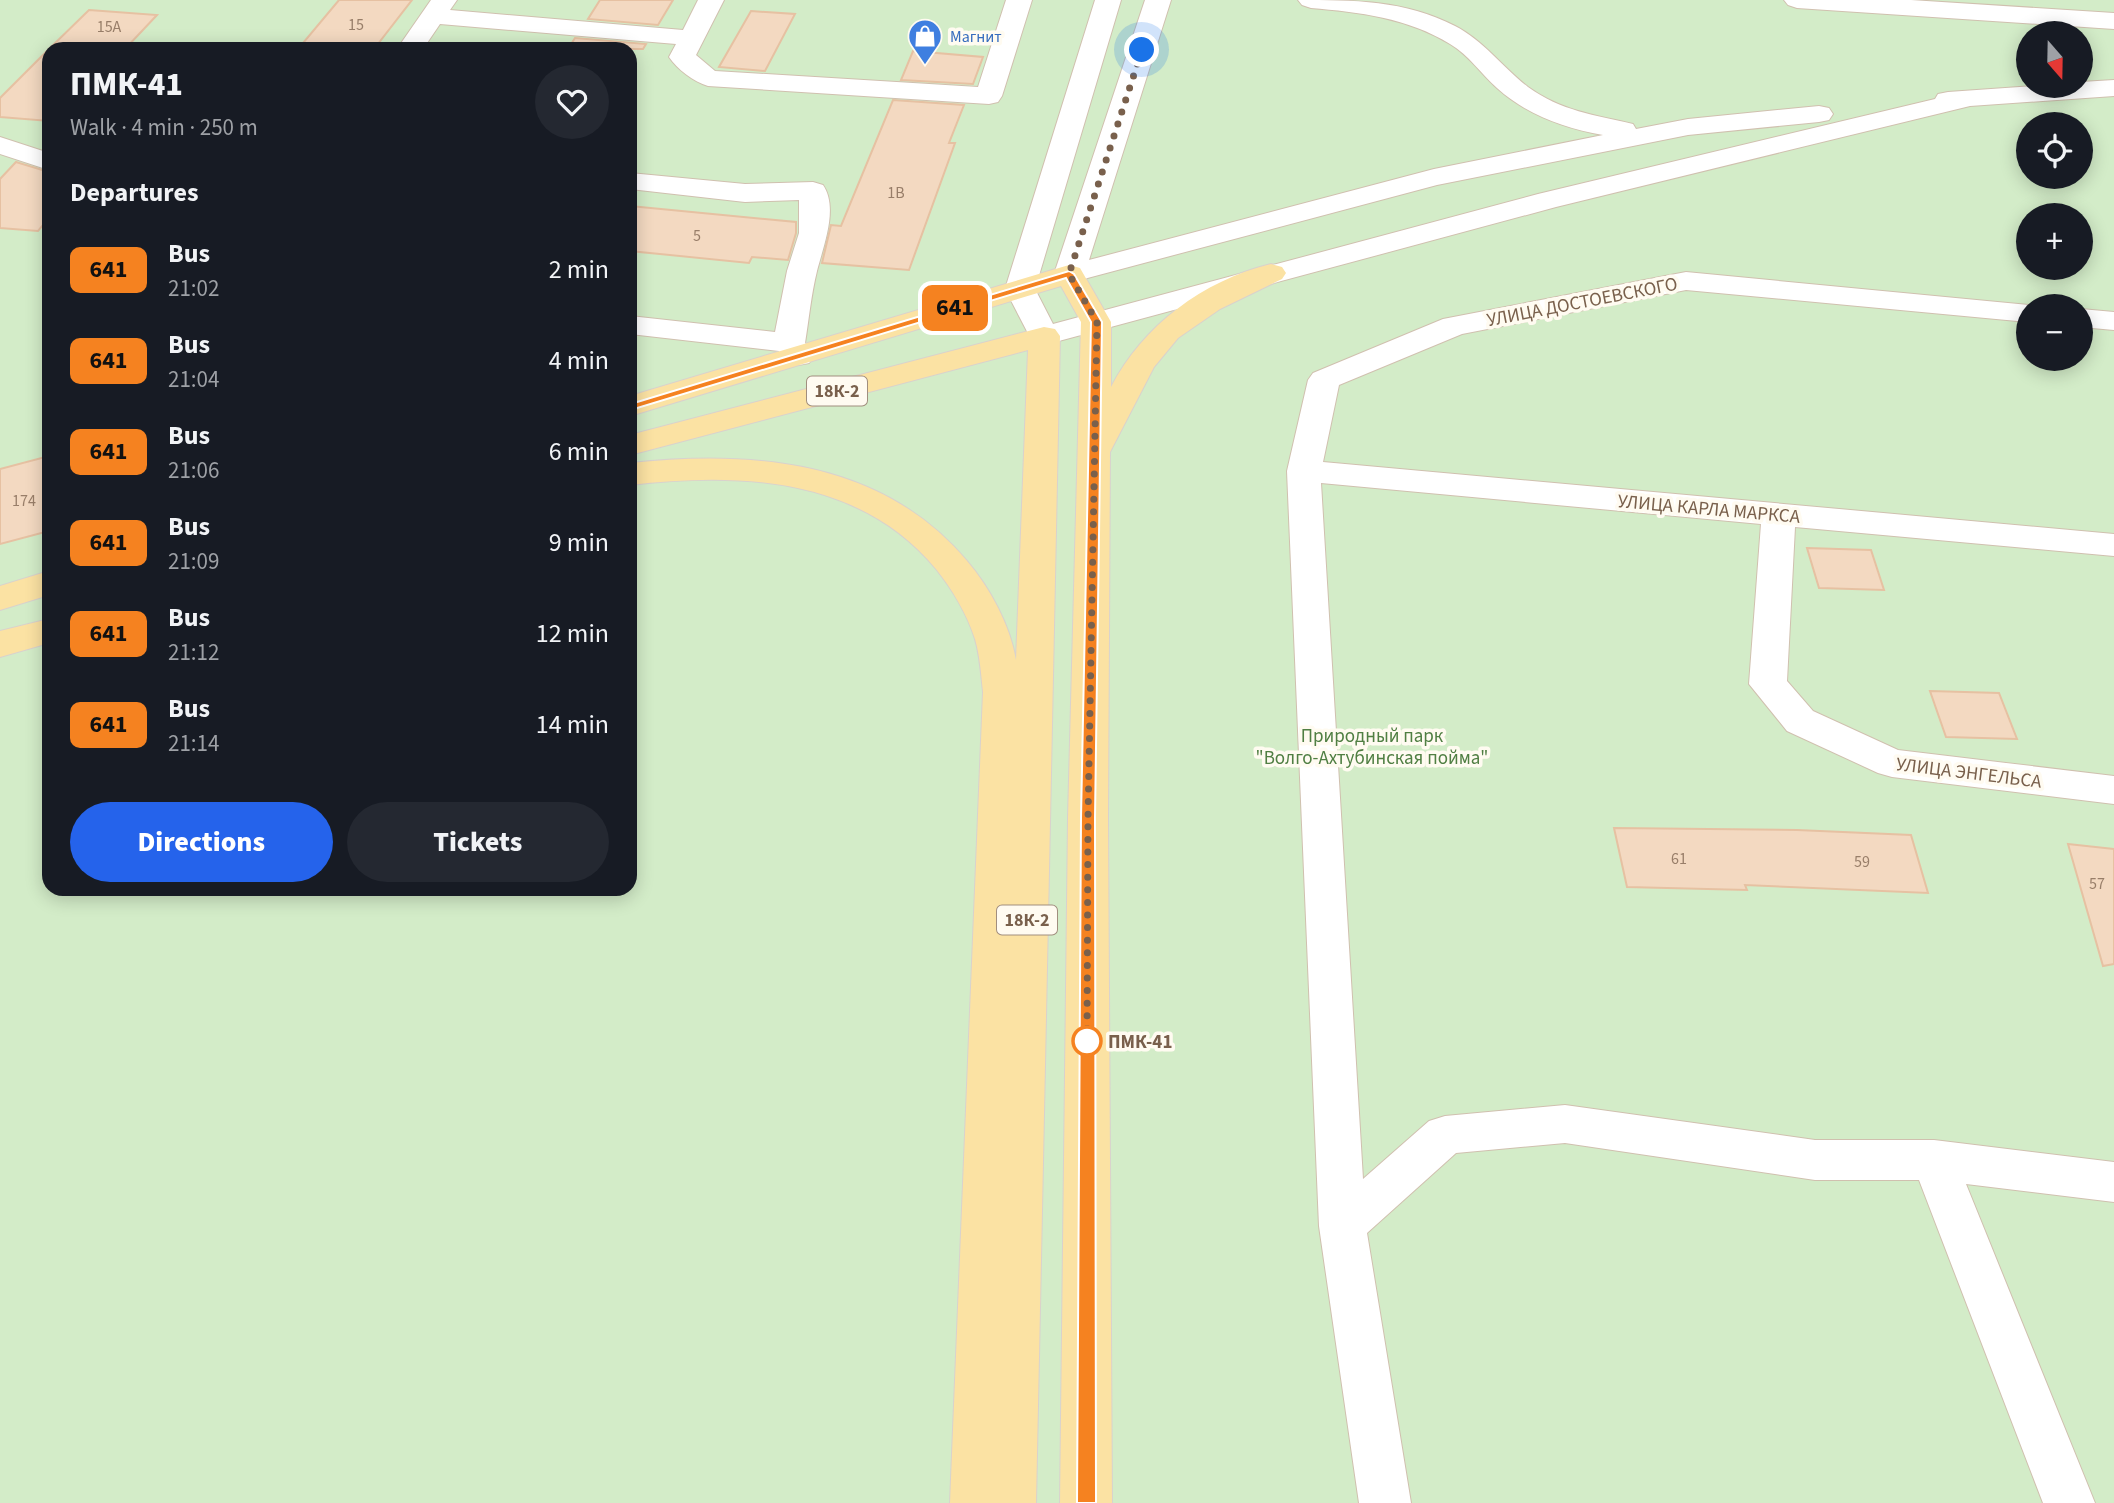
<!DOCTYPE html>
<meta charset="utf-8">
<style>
:root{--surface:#171b24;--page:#242831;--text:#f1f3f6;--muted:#9ea1a6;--accent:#2563eb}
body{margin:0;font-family:"Source Sans 3",sans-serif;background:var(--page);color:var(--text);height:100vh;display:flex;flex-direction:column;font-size:26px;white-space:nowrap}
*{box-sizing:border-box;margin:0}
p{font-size:23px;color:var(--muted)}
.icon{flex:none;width:38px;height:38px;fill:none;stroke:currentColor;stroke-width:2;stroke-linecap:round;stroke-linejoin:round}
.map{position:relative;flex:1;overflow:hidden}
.drawer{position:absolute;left:42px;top:42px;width:595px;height:854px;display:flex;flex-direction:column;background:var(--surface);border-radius:21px;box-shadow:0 4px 18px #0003}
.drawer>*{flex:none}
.badge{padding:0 14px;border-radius:10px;font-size:24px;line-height:46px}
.needle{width:46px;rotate:160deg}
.controls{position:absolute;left:2016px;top:21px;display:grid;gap:14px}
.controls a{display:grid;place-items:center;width:77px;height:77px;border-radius:50%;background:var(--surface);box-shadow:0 4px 18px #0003;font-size:35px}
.you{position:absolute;width:35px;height:35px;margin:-18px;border:5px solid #fff;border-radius:50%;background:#1a73e8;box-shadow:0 0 0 10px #1a73e833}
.map>.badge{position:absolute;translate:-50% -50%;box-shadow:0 0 0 4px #fff}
h2{padding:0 28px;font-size:26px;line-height:63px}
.round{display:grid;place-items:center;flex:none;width:74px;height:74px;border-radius:37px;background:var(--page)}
.overview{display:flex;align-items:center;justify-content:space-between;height:119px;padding:0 28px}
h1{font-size:33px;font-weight:800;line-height:52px}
.primary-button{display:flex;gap:14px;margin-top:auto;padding:14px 28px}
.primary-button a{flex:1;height:80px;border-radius:42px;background:var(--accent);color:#fff;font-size:28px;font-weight:800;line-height:80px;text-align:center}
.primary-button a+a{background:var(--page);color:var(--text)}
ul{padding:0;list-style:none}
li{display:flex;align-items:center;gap:21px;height:91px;padding:0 28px}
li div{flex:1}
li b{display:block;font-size:26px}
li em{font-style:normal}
li .badge{min-width:77px;font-weight:700;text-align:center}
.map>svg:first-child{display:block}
.green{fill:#d3ecc8;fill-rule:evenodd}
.building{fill:#f3d9c1;stroke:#e6c1a2;stroke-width:2}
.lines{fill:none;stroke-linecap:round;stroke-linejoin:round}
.minor-casing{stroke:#d0c0af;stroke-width:2}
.major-casing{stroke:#d9d2cd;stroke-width:2}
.minor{fill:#fff;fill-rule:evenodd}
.major{fill:#fbe2a3;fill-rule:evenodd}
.line{fill:#f58220;stroke:#fff;stroke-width:2}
.walk{stroke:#79604c;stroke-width:7;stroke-dasharray:0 12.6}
.stop-dot{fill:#fff;stroke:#f58220;stroke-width:3.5}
.labels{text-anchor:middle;stroke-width:7;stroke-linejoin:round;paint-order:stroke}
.number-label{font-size:16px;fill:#987e69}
.far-shop-label{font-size:16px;fill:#366cbe;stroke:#fffbf1;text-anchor:start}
.shield{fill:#fffbf1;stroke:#a18e7e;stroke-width:2}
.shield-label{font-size:18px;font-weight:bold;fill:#79604c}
.street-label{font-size:19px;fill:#79604c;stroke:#fffbf1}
.park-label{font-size:19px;fill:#507f43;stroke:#fffbf1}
.stop-label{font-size:19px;font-weight:bold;fill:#79604c;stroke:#fffbf1;text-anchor:start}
</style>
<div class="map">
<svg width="2114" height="1503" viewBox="0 0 2114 1503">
<rect width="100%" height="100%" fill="#fdf7ea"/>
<!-- green -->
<path class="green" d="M 0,0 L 2114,0 L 2114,1503 L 0,1503 ZM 2028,33 L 2081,33 L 2081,86 L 2028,86 ZM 49,49 L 630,49 L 630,889 L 49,889 ZM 2028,124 L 2081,124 L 2081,177 L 2028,177 ZM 2028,215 L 2081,215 L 2081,268 L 2028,268 ZM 2028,306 L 2081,306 L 2081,359 L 2028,359 Z"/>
<!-- building -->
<g class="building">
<path d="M 339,0 L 412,0 L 374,49 L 298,49 Z"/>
<path d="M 600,0 L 673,0 L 658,25 L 588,19 Z"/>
<path d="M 89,10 L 157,15 L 125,49 L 49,49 Z"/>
<path d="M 751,11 L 795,14 L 765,71 L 719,67 Z"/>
<path d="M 575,38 L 646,44 L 643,49 L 568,49 Z"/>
<path d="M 49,49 L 49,121 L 0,117 L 0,98 Z"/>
<path d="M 913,51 L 983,57 L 973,84 L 901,80 Z"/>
<path d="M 893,100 L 964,105 L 949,143 L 955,143 L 909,270 L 822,263 L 831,225 L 841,226 Z"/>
<path d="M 16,162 L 49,172 L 49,218 L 38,231 L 0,228 L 0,179 Z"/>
<path d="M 630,206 L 796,222 L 796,233 L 788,260 L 752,257 L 749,263 L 630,251 Z"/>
<path d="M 49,456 L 49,531 L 0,544 L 0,469 Z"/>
<path d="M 1807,548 L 1871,550 L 1884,590 L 1819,588 Z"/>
<path d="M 1930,691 L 1999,693 L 2017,739 L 1946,737 Z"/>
<path d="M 1614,828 L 1797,830 L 1911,835 L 1928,893 L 1745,885 L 1747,890 L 1627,887 Z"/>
<path d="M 2068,844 L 2114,849 L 2114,964 L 2103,966 Z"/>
</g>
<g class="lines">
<!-- minor casing -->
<g class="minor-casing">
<g id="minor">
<path d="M 431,0 L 457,0 L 450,10 L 683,30 L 698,0 L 724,0 L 696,55 L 715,71 L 978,87 L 1006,0 L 1032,0 L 1002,96 L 998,102 L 989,104 L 708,86 C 694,82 677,69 669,57 L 676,44 L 440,24 L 423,49 L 397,49 Z"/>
<path d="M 1095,0 L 1121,0 L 1035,289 L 1053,324 L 1538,194 L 1935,99 L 1938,94 L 1948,92 L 2034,86 L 2081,86 L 2081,82 L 2114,80 L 2114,96 L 1970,106 L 1556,207 L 1044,345 L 1033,343 L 1005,289 Z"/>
<path d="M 1145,0 L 1171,0 L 1089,260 L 1434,169 L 1603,135 C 1564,128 1527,115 1497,88 C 1481,74 1469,55 1450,44 C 1408,18 1359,12 1311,8 L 1302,5 L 1298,0 C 1353,0 1405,0 1455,26 C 1484,41 1502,67 1528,87 C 1561,111 1595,115 1633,124 L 1636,129 L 1688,119 L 1819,106 L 1829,108 L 1833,114 L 1829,120 L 1819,122 L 1688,135 L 1437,185 L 1080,280 L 1069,283 L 1058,280 L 1054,274 Z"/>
<path d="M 1784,0 L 1911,0 L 2114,13 L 2114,29 L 1797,8 L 1788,5 Z"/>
<path d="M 0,137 L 49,153 L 49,170 L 0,154 Z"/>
<path d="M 630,173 L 745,184 L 813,182 L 823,185 C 839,208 823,247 817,271 C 811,295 809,319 805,343 L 814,356 L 809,363 L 798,365 L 787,363 L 779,351 L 630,334 L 630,316 L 775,332 L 787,271 L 799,233 L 799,200 L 745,202 L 630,189 Z"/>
<path d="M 1686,272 L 2038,306 L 2028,306 L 2028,322 L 1686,290 L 1462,334 L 1339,385 L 1323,462 L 2114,534 L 2114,556 L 1795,527 L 1787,681 L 1813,711 L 1898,750 L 2114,776 L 2114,804 L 1892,777 L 1878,773 L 1787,731 L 1749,684 L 1761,524 L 1321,483 L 1363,1179 L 1429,1121 L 1445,1116 L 1565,1105 L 1815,1140 L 1934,1140 L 2114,1162 L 2114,1202 L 1966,1184 L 2095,1503 L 2043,1503 L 1919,1180 L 1815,1180 L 1565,1143 L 1456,1153 L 1367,1233 L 1411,1503 L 1359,1503 L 1319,1226 L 1287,471 L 1308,380 L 1313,373 L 1443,319 Z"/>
<path d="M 2081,309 L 2114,312 L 2114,330 L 2081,327 Z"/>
</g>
</g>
<!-- major casing -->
<g class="major-casing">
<g id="major">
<path d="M 1271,264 L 1282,267 L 1286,273 L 1282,279 L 1220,309 L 1178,338 L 1154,367 L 1110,452 L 1108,818 L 1112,1503 L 1060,1503 L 1068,818 L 1081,322 L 1061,286 L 630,416 L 630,396 L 1069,265 L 1080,268 L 1111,322 L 1111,387 C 1144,325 1202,281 1271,264 Z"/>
<path d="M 1044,327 L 1055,329 L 1060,336 L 1036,1503 L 950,1503 L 983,692 C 981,674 980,656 975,639 C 967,614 952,589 936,569 C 860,477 740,472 630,485 L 630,463 C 754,450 882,460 967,561 C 990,588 1010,625 1016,660 L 1028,350 L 630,455 L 630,435 Z"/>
<path d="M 49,571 L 49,595 L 0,610 L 0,586 Z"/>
<path d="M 49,619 L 49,643 L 0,657 L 0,631 Z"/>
</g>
</g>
<!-- minor -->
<use href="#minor" class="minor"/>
<!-- major -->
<use href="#major" class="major"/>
</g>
<!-- line -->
<path class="line" d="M 1069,271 L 1074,274 L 1102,322 L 1095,818 L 1096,1503 L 1077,1503 L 1081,818 L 1091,322 L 1066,278 L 634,409 L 624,406 Z"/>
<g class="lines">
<!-- walk -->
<path class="walk" d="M 1087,1041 L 1088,818 L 1097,322 L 1069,274 L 1142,50"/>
</g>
<!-- icons -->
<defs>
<g id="shop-pin" transform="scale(1.75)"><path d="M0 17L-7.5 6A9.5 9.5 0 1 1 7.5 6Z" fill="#3f7fe0" stroke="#fffbf1"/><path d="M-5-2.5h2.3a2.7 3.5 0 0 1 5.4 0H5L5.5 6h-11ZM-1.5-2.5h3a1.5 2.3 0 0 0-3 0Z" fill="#fff"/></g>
</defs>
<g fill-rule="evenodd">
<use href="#shop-pin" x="925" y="36"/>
</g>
<!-- markers -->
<circle class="stop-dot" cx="1087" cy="1041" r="14"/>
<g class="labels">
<!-- number labels -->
<g class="number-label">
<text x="356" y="30">15</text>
<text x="109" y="32">15А</text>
<text x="896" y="198">1В</text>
<text x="697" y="241">5</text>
<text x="24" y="506">174</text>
<text x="1679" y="864">61</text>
<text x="1862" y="867">59</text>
<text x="2097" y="889">57</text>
</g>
<!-- far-shop labels -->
<g class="far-shop-label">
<text x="950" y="42">Магнит</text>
</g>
<!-- shield labels -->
<g class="shield">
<rect x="807" y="376.5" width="60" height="29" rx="5"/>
<rect x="997" y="905.5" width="60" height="29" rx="5"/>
</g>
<g class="shield-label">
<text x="837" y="397">18К-2</text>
<text x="1027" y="926">18К-2</text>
</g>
<!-- street labels -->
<g class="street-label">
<text transform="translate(1582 301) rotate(-11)" y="7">УЛИЦА ДОСТОЕВСКОГО</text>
<text transform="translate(1709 508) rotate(5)" y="7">УЛИЦА КАРЛА МАРКСА</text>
<text transform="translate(1969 772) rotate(7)" y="7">УЛИЦА ЭНГЕЛЬСА</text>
</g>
<!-- park labels -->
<g class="park-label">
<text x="1372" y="742">Природный парк<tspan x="1372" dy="22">"Волго-Ахтубинская пойма"</tspan></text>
</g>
<!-- stop labels -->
<g class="stop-label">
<text x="1108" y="1048">ПМК-41</text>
</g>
</g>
</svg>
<div class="controls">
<a><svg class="needle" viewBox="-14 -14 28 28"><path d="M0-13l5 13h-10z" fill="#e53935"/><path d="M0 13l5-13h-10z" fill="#9ea1a6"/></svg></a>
<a><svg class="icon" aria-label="locate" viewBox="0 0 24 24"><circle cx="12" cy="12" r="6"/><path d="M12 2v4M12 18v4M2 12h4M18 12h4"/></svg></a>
<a>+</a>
<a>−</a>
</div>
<div class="you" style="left:1142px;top:50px"></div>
<b class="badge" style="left:955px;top:308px;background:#f58220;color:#111">641</b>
<section class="drawer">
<div class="overview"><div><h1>ПМК-41</h1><p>Walk · 4 min · 250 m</p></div><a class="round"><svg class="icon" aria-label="heart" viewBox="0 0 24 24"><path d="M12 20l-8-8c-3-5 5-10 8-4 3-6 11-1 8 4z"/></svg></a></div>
<h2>Departures</h2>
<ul>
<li><span class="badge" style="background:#f58220;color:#111">641</span><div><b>Bus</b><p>21:02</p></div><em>2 min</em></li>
<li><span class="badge" style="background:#f58220;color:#111">641</span><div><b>Bus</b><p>21:04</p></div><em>4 min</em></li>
<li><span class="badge" style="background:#f58220;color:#111">641</span><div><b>Bus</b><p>21:06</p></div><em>6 min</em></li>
<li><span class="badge" style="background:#f58220;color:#111">641</span><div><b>Bus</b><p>21:09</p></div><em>9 min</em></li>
<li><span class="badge" style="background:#f58220;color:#111">641</span><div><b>Bus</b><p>21:12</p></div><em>12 min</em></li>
<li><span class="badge" style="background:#f58220;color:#111">641</span><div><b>Bus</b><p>21:14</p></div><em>14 min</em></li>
</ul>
<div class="primary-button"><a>Directions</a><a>Tickets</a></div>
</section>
</div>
